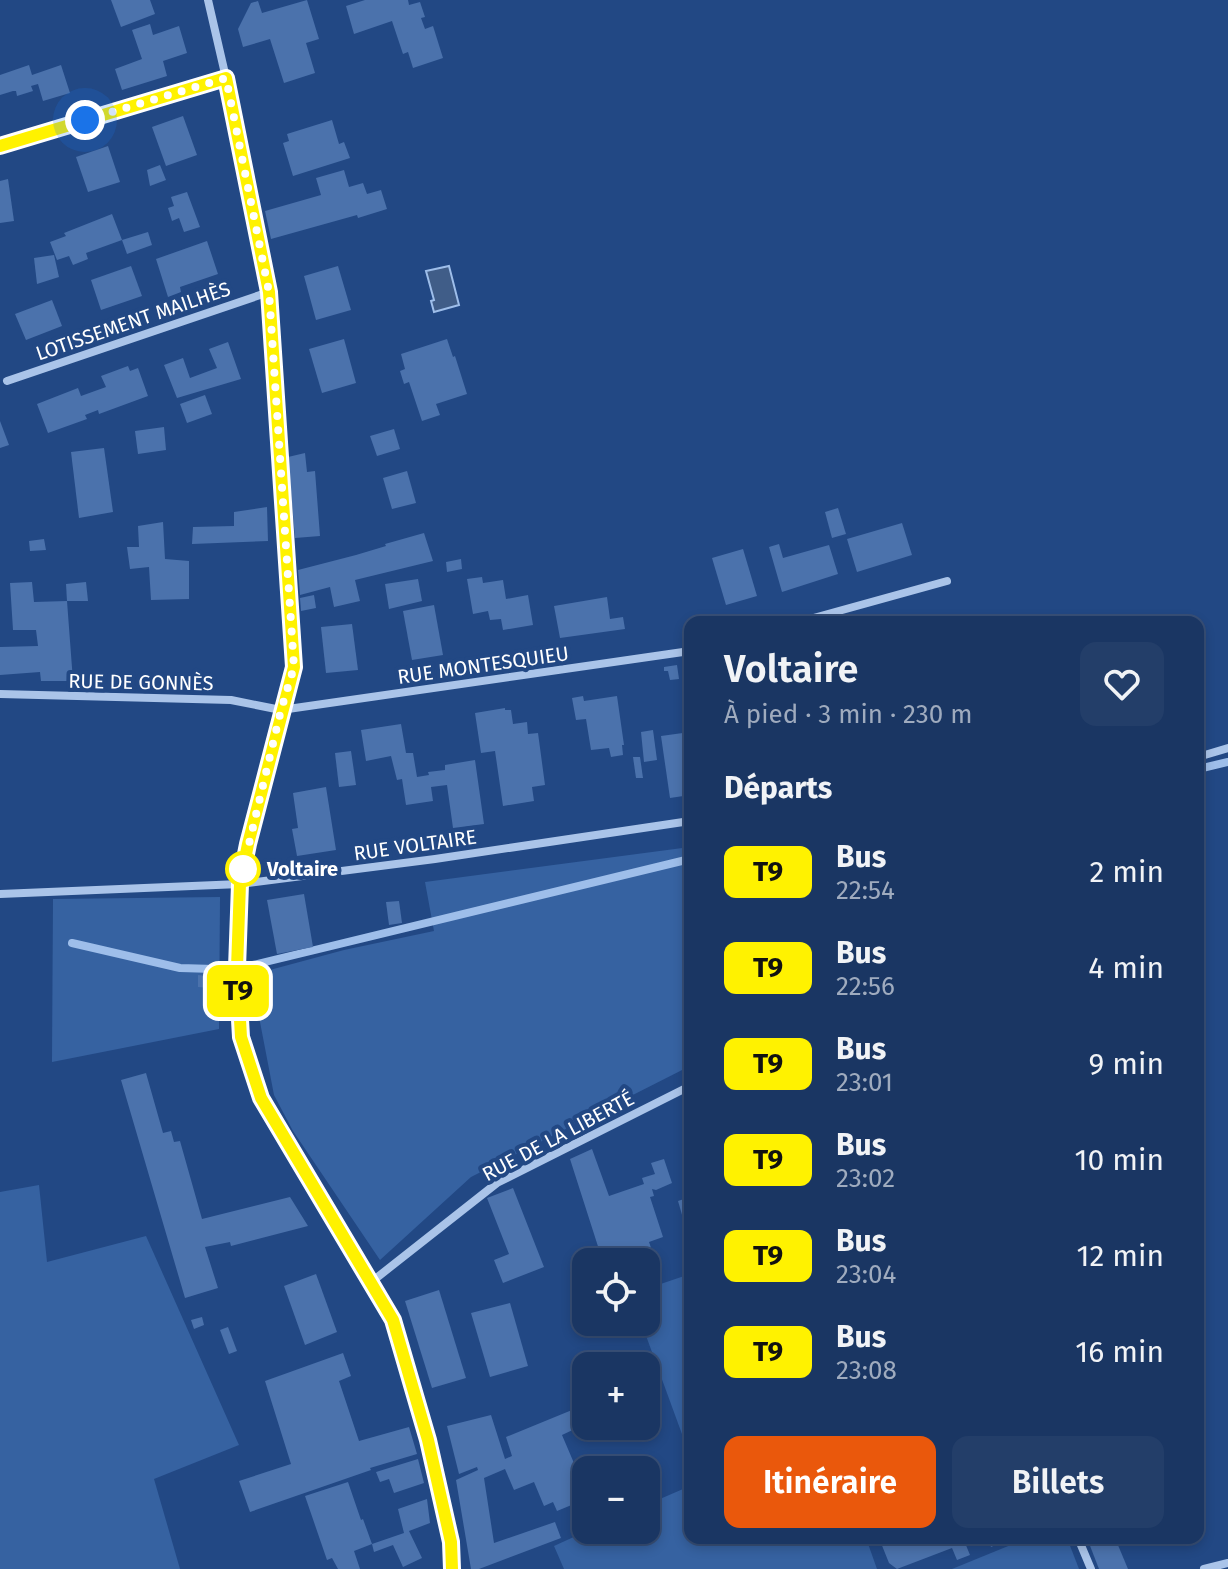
<!DOCTYPE html>
<html lang="fr">
<meta charset="utf-8">
<style>
:root{--surface:#1a3663;--page:#233e69;--text:#f1f3f6;--muted:#9fabbe;--line:#385078;--accent:#ea580c}
body{margin:0;font-family:"Fira Sans",sans-serif;background:var(--page);color:var(--text);height:100vh;display:flex;flex-direction:column;font-size:30px;white-space:nowrap}
*{box-sizing:border-box;margin:0}
p{font-size:26px;color:var(--muted)}
.icon{flex:none;width:44px;height:44px;fill:none;stroke:currentColor;stroke-width:2;stroke-linecap:round;stroke-linejoin:round}
.map{position:relative;flex:1;overflow:hidden}
.panel{position:absolute;left:684px;top:616px;width:520px;height:928px;display:flex;flex-direction:column;background:var(--surface);border-radius:16px;box-shadow:0 4px 12px #0003,0 0 0 2px var(--line)}
.panel>*{flex:none}
.badge{padding:0 16px;border-radius:12px;font-size:28px;line-height:52px}
.tools{position:absolute;left:572px;top:1248px;display:grid;gap:16px}
.tools a{display:grid;place-items:center;width:88px;height:88px;border-radius:16px;background:var(--surface);box-shadow:0 4px 12px #0003,0 0 0 2px var(--line);font-size:40px}
.you{position:absolute;width:40px;height:40px;margin:-20px;border:6px solid #fff;border-radius:50%;background:#1a73e8;box-shadow:0 0 0 12px #1a73e833}
.map>.badge{position:absolute;translate:-50% -50%;box-shadow:0 0 0 4px #fff}
h2{padding:0 40px;font-size:30px;line-height:72px}
.round{display:grid;place-items:center;flex:none;width:84px;height:84px;border-radius:16px;background:var(--page)}
.head{display:flex;align-items:center;justify-content:space-between;height:136px;padding:0 40px}
h1{font-size:38px;font-weight:600;line-height:60px}
.cta{display:flex;gap:16px;margin-top:auto;padding:16px 40px}
.cta a{flex:1;height:92px;border-radius:16px;background:var(--accent);color:#fff;font-size:32px;font-weight:600;line-height:92px;text-align:center}
.cta a+a{background:var(--page);color:var(--text)}
ul{padding:0;list-style:none}
li{display:flex;align-items:center;gap:24px;height:96px;padding:0 40px}
li div{flex:1}
li b{display:block;font-size:30px}
li em{font-style:normal}
li .badge{min-width:88px;font-weight:700;text-align:center}
.map>svg:first-child{display:block}
.green{fill:#3662a1}
.water{fill:#405d88;stroke:#9ebeea;stroke-width:2}
.lines{fill:none;stroke-linecap:round;stroke-linejoin:round}
.stream{stroke:#9ebeea;stroke-width:8}
.building{fill:#4b72ac}
.minor{stroke:#aac4e9;stroke-width:8}
.line-casing{stroke:#fff;stroke-width:18}
.line{stroke:#fff200;stroke-width:12}
.walk{stroke:#fff;stroke-width:8;stroke-dasharray:0 14.4}
.stop-dot{fill:#fff;stroke:#fff200;stroke-width:4}
.labels{text-anchor:middle;stroke-width:8;stroke-linejoin:round;paint-order:stroke}
.street-label{font-size:20px;fill:#fff;stroke:#224884}
.stop-label{font-size:20px;font-weight:bold;fill:#fff;stroke:#224884;text-anchor:start}
</style>
<div class="map">
<svg width="1228" height="1569" viewBox="0 0 1228 1569">
<rect width="100%" height="100%" fill="#224884"/>
<!-- green -->
<g class="green">
<path d="M 690,847 L 690,1066 L 471,1177 L 380,1260 L 293,1131 L 274,1095 L 251,975 L 344,950 L 434,931 L 425,882 Z"/>
<path d="M 220,897 L 219,1029 L 52,1062 L 53,899 Z"/>
<path d="M 39,1185 L 47,1262 L 146,1236 L 239,1445 L 154,1479 L 180,1569 L 0,1569 L 0,1192 Z"/>
<path d="M 690,1274 L 690,1456 L 641,1322 L 646,1322 L 646,1289 Z"/>
<path d="M 690,1486 L 690,1538 L 866,1538 L 877,1569 L 564,1569 L 554,1546 L 589,1530 L 646,1530 L 646,1505 Z"/>
<path d="M 1028,1538 L 1067,1538 L 1079,1569 L 952,1569 Z"/>
</g>
<!-- water -->
<path class="water" d="M 449,266 L 459,305 L 434,312 L 431,301 L 434,300 L 426,271 Z"/>
<g class="lines">
<!-- stream -->
<g class="stream">
<path d="M 1198,769 L 1228,762"/>
<path d="M 72,943 L 180,968 L 214,969"/>
<path d="M 253,965 L 690,859"/>
</g>
</g>
<!-- building -->
<g class="building">
<path d="M 111,0 L 150,0 L 155,14 L 121,27 Z"/>
<path d="M 307,0 L 319,39 L 306,43 L 315,73 L 284,83 L 270,39 L 243,47 L 238,29 L 251,3 L 258,1 L 262,13 Z"/>
<path d="M 365,0 L 408,0 L 409,5 L 420,2 L 425,17 L 421,18 L 425,29 L 433,26 L 443,58 L 413,68 L 408,52 L 403,54 L 392,21 L 354,34 L 346,6 Z"/>
<path d="M 150,24 L 153,35 L 179,26 L 187,53 L 163,61 L 167,76 L 122,90 L 115,69 L 142,59 L 132,30 Z"/>
<path d="M 29,65 L 32,75 L 61,65 L 70,93 L 43,101 L 38,84 L 31,86 L 33,91 L 17,96 L 16,91 L 13,91 L 0,95 L 0,75 Z"/>
<path d="M 183,116 L 197,155 L 166,166 L 152,127 Z"/>
<path d="M 332,120 L 339,144 L 344,142 L 350,158 L 293,176 L 283,143 L 289,141 L 287,134 Z"/>
<path d="M 108,146 L 120,182 L 88,192 L 76,157 Z"/>
<path d="M 160,165 L 166,180 L 150,186 L 147,170 Z"/>
<path d="M 344,170 L 349,187 L 363,183 L 367,194 L 381,190 L 387,209 L 358,218 L 357,215 L 271,239 L 265,211 L 321,195 L 316,178 Z"/>
<path d="M 8,179 L 14,221 L 0,223 L 0,181 Z"/>
<path d="M 187,192 L 200,227 L 184,232 L 179,218 L 172,221 L 168,208 L 174,206 L 171,197 Z"/>
<path d="M 112,214 L 122,240 L 86,253 L 88,259 L 73,265 L 69,256 L 57,260 L 50,242 L 66,236 L 64,233 Z"/>
<path d="M 148,232 L 152,245 L 127,254 L 122,240 Z"/>
<path d="M 207,241 L 218,274 L 180,287 L 181,292 L 168,297 L 156,259 Z"/>
<path d="M 54,255 L 59,277 L 37,284 L 34,258 Z"/>
<path d="M 131,266 L 142,296 L 101,310 L 91,280 Z"/>
<path d="M 338,266 L 351,310 L 316,320 L 304,276 Z"/>
<path d="M 52,300 L 62,326 L 26,340 L 15,314 Z"/>
<path d="M 344,339 L 356,383 L 322,393 L 309,349 Z"/>
<path d="M 447,339 L 453,357 L 455,356 L 467,394 L 436,404 L 440,415 L 422,421 L 409,382 L 404,384 L 400,371 L 405,369 L 401,354 Z"/>
<path d="M 228,342 L 241,379 L 177,398 L 164,365 L 183,358 L 190,378 L 217,368 L 209,349 Z"/>
<path d="M 128,366 L 130,371 L 138,368 L 148,396 L 99,414 L 98,410 L 85,415 L 87,419 L 48,433 L 37,404 L 78,388 L 81,396 L 106,387 L 101,376 Z"/>
<path d="M 205,395 L 212,414 L 187,423 L 180,404 Z"/>
<path d="M 0,421 L 9,445 L 0,448 Z"/>
<path d="M 164,427 L 166,450 L 138,454 L 135,431 Z"/>
<path d="M 394,429 L 400,449 L 377,456 L 370,436 Z"/>
<path d="M 104,448 L 113,512 L 79,518 L 71,452 Z"/>
<path d="M 305,453 L 307,472 L 315,471 L 320,536 L 295,538 L 288,457 Z"/>
<path d="M 407,471 L 416,503 L 392,509 L 383,478 Z"/>
<path d="M 267,507 L 268,541 L 192,544 L 193,527 L 234,526 L 234,512 Z"/>
<path d="M 838,508 L 846,534 L 832,538 L 825,512 Z"/>
<path d="M 163,522 L 165,559 L 189,561 L 189,599 L 151,600 L 149,567 L 130,569 L 127,547 L 139,547 L 138,526 Z"/>
<path d="M 902,523 L 912,555 L 857,572 L 847,539 Z"/>
<path d="M 424,533 L 433,561 L 355,580 L 360,601 L 334,607 L 330,587 L 300,595 L 298,570 L 356,555 L 386,546 L 385,544 Z"/>
<path d="M 44,539 L 46,550 L 30,551 L 29,541 Z"/>
<path d="M 779,544 L 783,558 L 829,545 L 838,574 L 782,592 L 769,547 Z"/>
<path d="M 743,549 L 757,596 L 726,605 L 712,558 Z"/>
<path d="M 461,559 L 462,569 L 447,572 L 446,562 Z"/>
<path d="M 482,577 L 483,583 L 503,580 L 506,599 L 528,595 L 533,625 L 503,630 L 501,619 L 490,620 L 488,611 L 473,614 L 467,579 Z"/>
<path d="M 418,579 L 422,601 L 389,609 L 385,584 Z"/>
<path d="M 32,582 L 34,602 L 67,601 L 73,681 L 41,681 L 40,672 L 0,675 L 0,647 L 38,646 L 36,630 L 13,630 L 10,583 Z"/>
<path d="M 86,582 L 88,601 L 67,601 L 66,584 Z"/>
<path d="M 314,595 L 316,608 L 301,611 L 300,598 Z"/>
<path d="M 607,597 L 610,619 L 623,617 L 625,629 L 560,638 L 554,606 Z"/>
<path d="M 434,605 L 443,655 L 412,660 L 403,611 Z"/>
<path d="M 352,624 L 358,670 L 326,673 L 321,627 Z"/>
<path d="M 677,665 L 679,679 L 670,680 L 668,671 L 664,671 L 664,667 Z"/>
<path d="M 583,696 L 584,701 L 617,696 L 624,745 L 622,745 L 623,755 L 611,757 L 609,748 L 591,750 L 586,719 L 576,720 L 572,698 Z"/>
<path d="M 505,708 L 505,710 L 511,710 L 513,724 L 527,722 L 528,734 L 538,733 L 545,785 L 532,787 L 534,801 L 503,806 L 495,751 L 481,753 L 475,713 Z"/>
<path d="M 401,724 L 406,753 L 413,753 L 417,777 L 429,775 L 428,772 L 445,770 L 445,765 L 475,760 L 484,824 L 453,828 L 447,785 L 431,787 L 433,801 L 406,805 L 402,779 L 397,780 L 391,756 L 366,761 L 361,730 Z"/>
<path d="M 653,730 L 657,760 L 644,762 L 641,732 Z"/>
<path d="M 690,732 L 690,795 L 670,798 L 661,736 Z"/>
<path d="M 351,751 L 356,785 L 339,787 L 335,753 Z"/>
<path d="M 633,757 L 640,757 L 643,778 L 636,778 Z"/>
<path d="M 326,787 L 336,850 L 297,856 L 292,829 L 298,828 L 293,793 Z"/>
<path d="M 1198,810 L 1205,836 L 1198,838 Z"/>
<path d="M 304,894 L 313,947 L 277,954 L 267,900 Z"/>
<path d="M 399,901 L 402,923 L 389,925 L 386,902 Z"/>
<path d="M 198,975 L 218,977 L 220,989 L 198,987 Z"/>
<path d="M 146,1073 L 163,1133 L 171,1131 L 174,1142 L 180,1141 L 202,1219 L 290,1197 L 308,1226 L 231,1246 L 230,1242 L 205,1247 L 218,1288 L 185,1298 L 121,1080 Z"/>
<path d="M 592,1149 L 609,1196 L 644,1184 L 642,1178 L 655,1174 L 651,1163 L 664,1159 L 672,1183 L 656,1190 L 652,1189 L 654,1196 L 650,1197 L 663,1237 L 649,1242 L 659,1271 L 646,1275 L 646,1262 L 632,1262 L 632,1260 L 626,1262 L 603,1262 L 570,1159 Z"/>
<path d="M 513,1188 L 544,1267 L 503,1283 L 494,1260 L 509,1254 L 487,1198 Z"/>
<path d="M 690,1197 L 690,1239 L 689,1239 L 678,1201 Z"/>
<path d="M 316,1274 L 337,1332 L 305,1345 L 284,1286 Z"/>
<path d="M 439,1290 L 466,1378 L 432,1388 L 405,1301 Z"/>
<path d="M 510,1303 L 528,1366 L 490,1377 L 471,1313 Z"/>
<path d="M 202,1317 L 204,1325 L 194,1329 L 191,1320 Z"/>
<path d="M 228,1327 L 237,1351 L 229,1354 L 220,1330 Z"/>
<path d="M 343,1353 L 351,1376 L 339,1381 L 359,1441 L 409,1427 L 417,1454 L 370,1468 L 371,1470 L 250,1512 L 239,1481 L 291,1464 L 265,1381 Z"/>
<path d="M 572,1410 L 579,1427 L 562,1435 L 585,1489 L 570,1496 L 574,1504 L 557,1511 L 553,1502 L 544,1506 L 534,1482 L 514,1490 L 505,1469 L 484,1478 L 494,1543 L 555,1522 L 561,1538 L 479,1569 L 471,1569 L 456,1480 L 478,1470 L 477,1467 L 459,1474 L 447,1426 L 491,1415 L 505,1459 L 512,1456 L 506,1437 Z"/>
<path d="M 418,1459 L 424,1483 L 394,1493 L 389,1479 L 380,1482 L 376,1472 Z"/>
<path d="M 348,1482 L 361,1520 L 363,1519 L 372,1544 L 404,1533 L 398,1509 L 427,1499 L 430,1523 L 409,1531 L 422,1558 L 403,1567 L 393,1545 L 374,1552 L 372,1544 L 354,1551 L 360,1569 L 338,1569 L 332,1558 L 327,1560 L 305,1496 Z"/>
<path d="M 879,1538 L 963,1538 L 970,1555 L 957,1560 L 952,1548 L 897,1569 L 889,1563 Z"/>
<path d="M 988,1538 L 1012,1538 L 991,1547 Z"/>
<path d="M 1087,1538 L 1115,1538 L 1128,1569 L 1099,1569 Z"/>
</g>
<g class="lines">
<!-- minor -->
<g class="minor">
<path d="M 208,0 L 226,78 L 269,292 L 294,667 L 281,710 L 248,844 L 240,884 L 237,968 L 241,1037 L 261,1098 L 393,1320 L 428,1440 L 451,1542 L 452,1569"/>
<path d="M 0,146 L 226,78"/>
<path d="M 7,381 L 269,292"/>
<path d="M 799,622 L 947,581"/>
<path d="M 0,694 L 231,700 L 281,710 L 690,651"/>
<path d="M 1198,757 L 1228,748"/>
<path d="M 0,894 L 240,884 L 435,859 L 690,821"/>
<path d="M 370,1283 L 497,1183 L 690,1086"/>
<path d="M 1078,1538 L 1091,1569"/>
<path d="M 1204,1569 L 1228,1563"/>
</g>
</g>
<g class="lines">
<!-- line casing -->
<g class="line-casing">
<path id="line" d="M 0,146 L 226,78 L 269,292 L 294,667 L 248,844 L 240,884 L 237,968 L 241,1037 L 261,1098 L 393,1320 L 428,1440 L 451,1542 L 452,1569"/>
</g>
<!-- line -->
<use href="#line" class="line"/>
<!-- walk -->
<path class="walk" d="M 85,120 L 226,78 L 269,292 L 294,667 L 281,710 L 243,869"/>
</g>
<!-- markers -->
<circle class="stop-dot" cx="243" cy="869" r="16"/>
<g class="labels">
<!-- street labels -->
<g class="street-label">
<text transform="translate(133 321) rotate(-19)" y="7">LOTISSEMENT MAILHÈS</text>
<text transform="translate(483 665) rotate(-8)" y="7">RUE MONTESQUIEU</text>
<text transform="translate(141 682) rotate(1)" y="7">RUE DE GONNÈS</text>
<text transform="translate(415 845) rotate(-8)" y="7">RUE VOLTAIRE</text>
<text transform="translate(558 1136) rotate(-28)" y="7">RUE DE LA LIBERTÉ</text>
</g>
<!-- stop labels -->
<g class="stop-label">
<text x="267" y="876">Voltaire</text>
</g>
</g>
</svg>
<div class="tools">
<a><svg class="icon" aria-label="locate" viewBox="0 0 24 24"><circle cx="12" cy="12" r="6"/><path d="M12 2v4M12 18v4M2 12h4M18 12h4"/></svg></a>
<a>+</a>
<a>−</a>
</div>
<div class="you" style="left:85px;top:120px"></div>
<b class="badge" style="left:238px;top:991px;background:#fff200;color:#111">T9</b>
<section class="panel">
<div class="head"><div><h1>Voltaire</h1><p>À pied · 3 min · 230 m</p></div><a class="round"><svg class="icon" aria-label="heart" viewBox="0 0 24 24"><path d="M12 20l-8-8c-3-5 5-10 8-4 3-6 11-1 8 4z"/></svg></a></div>
<h2>Départs</h2>
<ul>
<li><span class="badge" style="background:#fff200;color:#111">T9</span><div><b>Bus</b><p>22:54</p></div><em>2 min</em></li>
<li><span class="badge" style="background:#fff200;color:#111">T9</span><div><b>Bus</b><p>22:56</p></div><em>4 min</em></li>
<li><span class="badge" style="background:#fff200;color:#111">T9</span><div><b>Bus</b><p>23:01</p></div><em>9 min</em></li>
<li><span class="badge" style="background:#fff200;color:#111">T9</span><div><b>Bus</b><p>23:02</p></div><em>10 min</em></li>
<li><span class="badge" style="background:#fff200;color:#111">T9</span><div><b>Bus</b><p>23:04</p></div><em>12 min</em></li>
<li><span class="badge" style="background:#fff200;color:#111">T9</span><div><b>Bus</b><p>23:08</p></div><em>16 min</em></li>
</ul>
<div class="cta"><a>Itinéraire</a><a>Billets</a></div>
</section>
</div>
